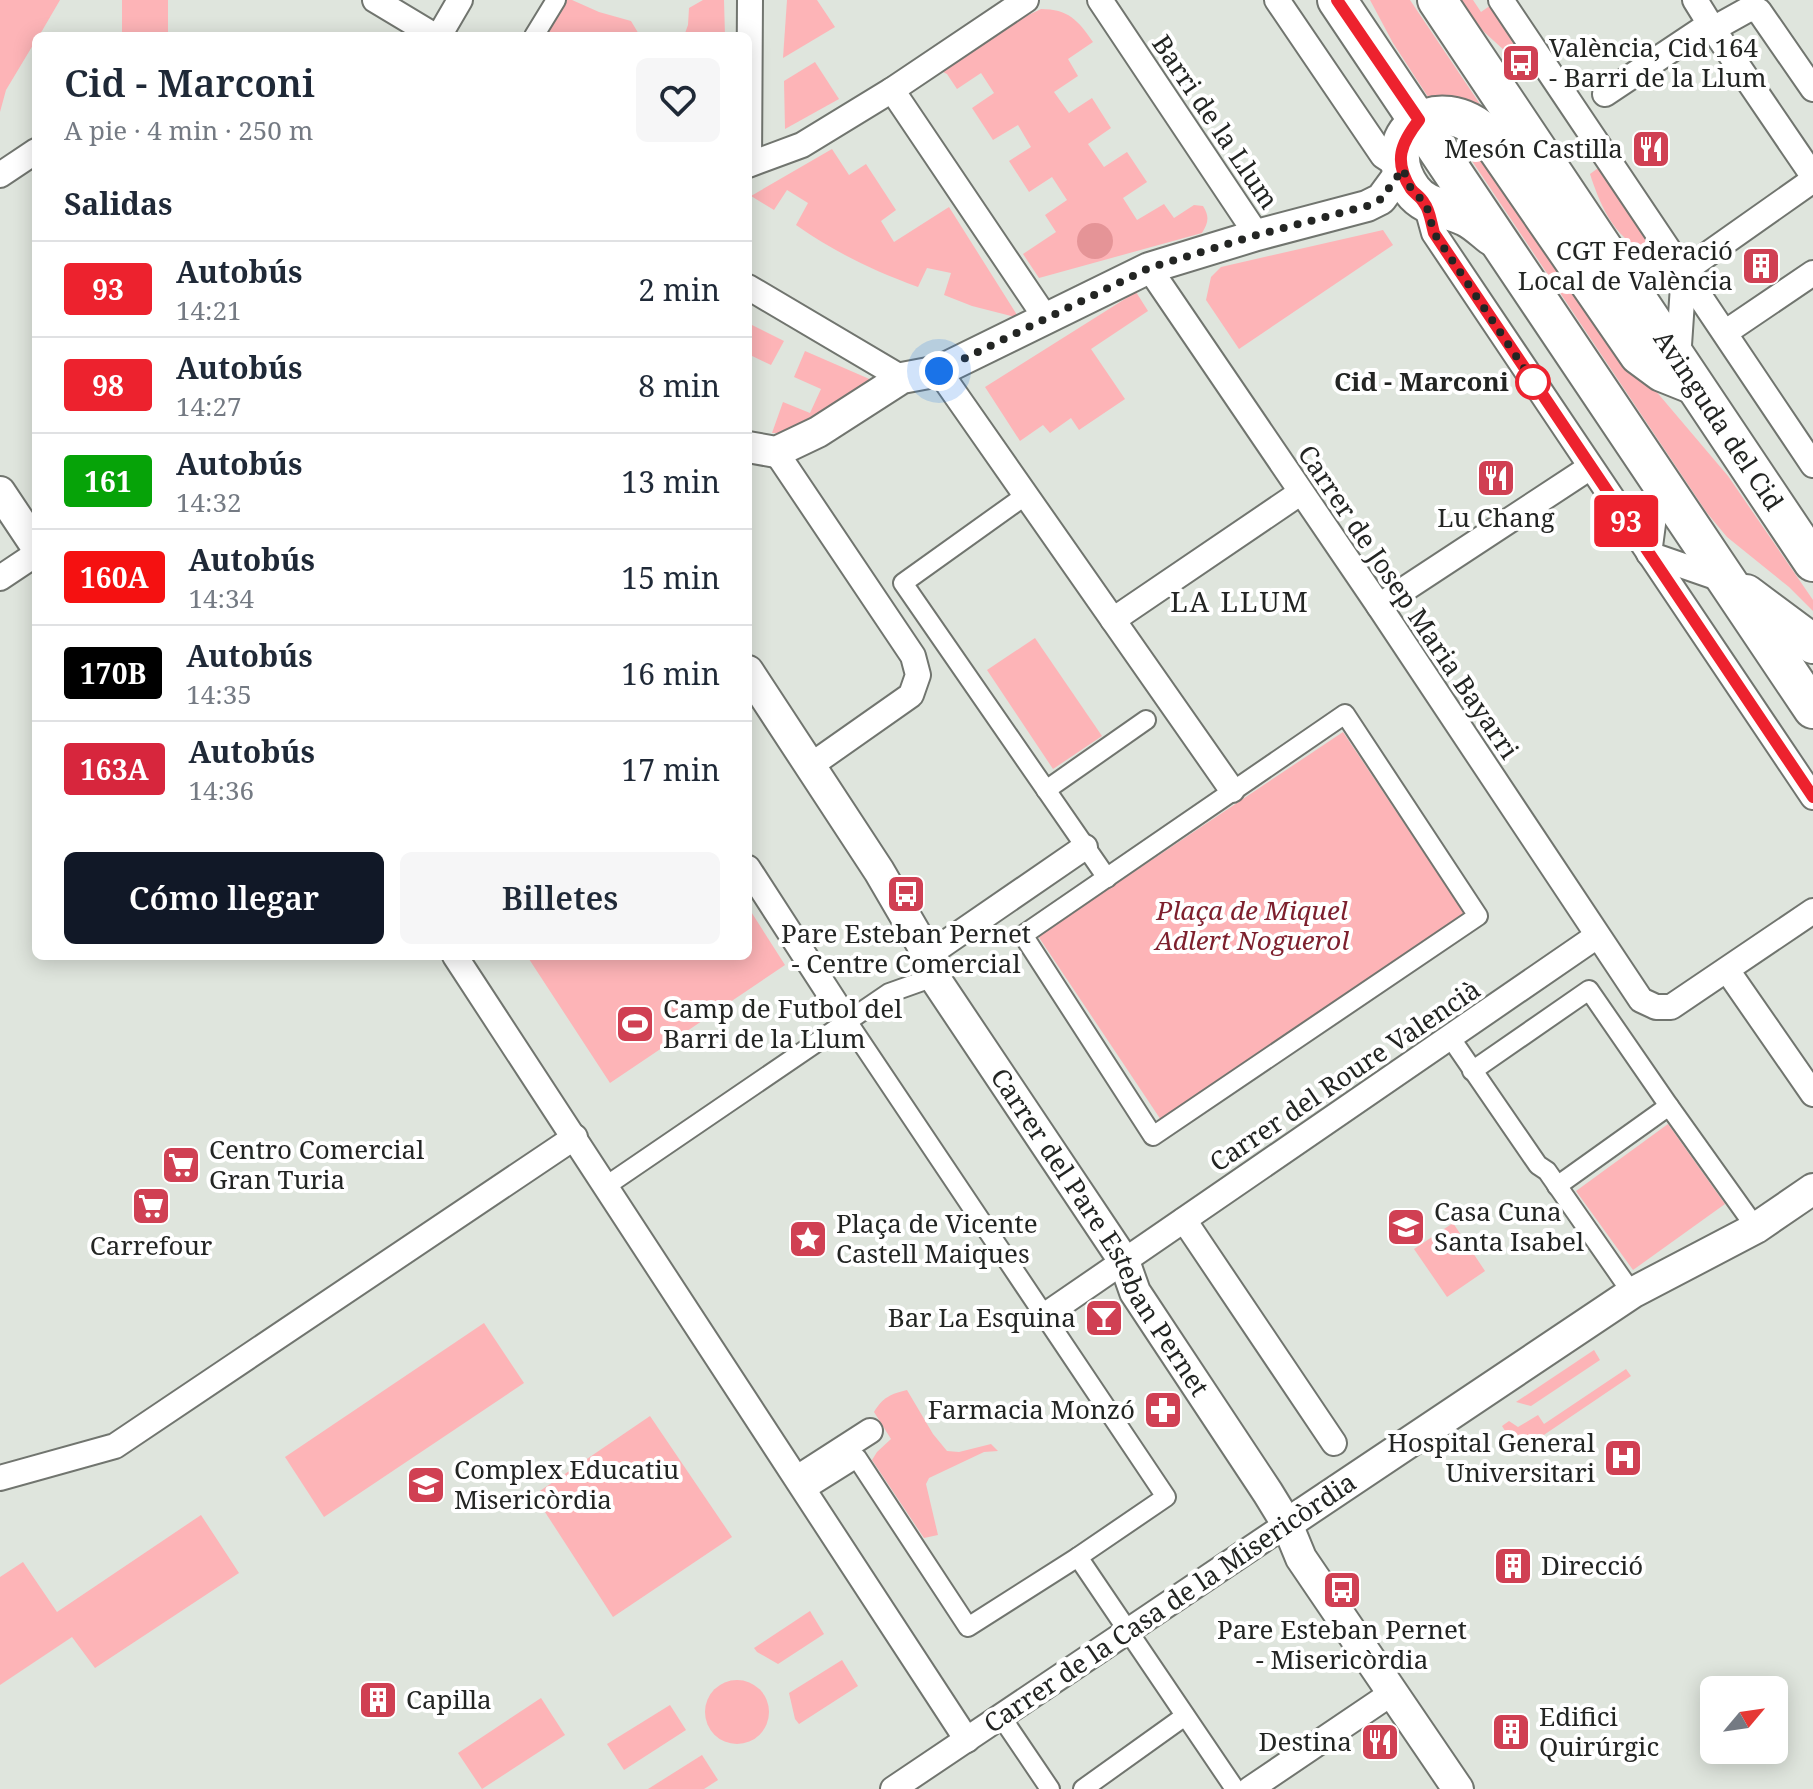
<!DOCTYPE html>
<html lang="es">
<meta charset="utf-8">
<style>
:root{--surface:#fff;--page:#f6f6f7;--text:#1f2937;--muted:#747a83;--line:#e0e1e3;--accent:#111827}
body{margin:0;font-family:"Noto Serif",serif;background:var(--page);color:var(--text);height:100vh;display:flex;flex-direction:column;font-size:30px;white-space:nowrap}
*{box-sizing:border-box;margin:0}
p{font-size:26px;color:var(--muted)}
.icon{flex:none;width:44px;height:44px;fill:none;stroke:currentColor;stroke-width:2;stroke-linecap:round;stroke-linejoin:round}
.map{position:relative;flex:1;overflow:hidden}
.details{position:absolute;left:32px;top:32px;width:720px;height:928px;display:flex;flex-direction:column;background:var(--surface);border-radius:12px;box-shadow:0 4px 20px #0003}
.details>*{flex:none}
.badge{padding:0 16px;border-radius:6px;font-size:28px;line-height:52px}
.needle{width:52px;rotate:61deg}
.buttons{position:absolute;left:1700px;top:1676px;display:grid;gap:16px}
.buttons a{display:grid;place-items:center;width:88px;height:88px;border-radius:12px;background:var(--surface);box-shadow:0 4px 20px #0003;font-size:40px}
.you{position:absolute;width:40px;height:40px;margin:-20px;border:6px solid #fff;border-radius:50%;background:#1a73e8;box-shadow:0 0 0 12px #1a73e833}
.map>.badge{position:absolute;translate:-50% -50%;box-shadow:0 0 0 4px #fff}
h2{padding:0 32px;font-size:30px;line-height:72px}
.round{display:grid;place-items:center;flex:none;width:84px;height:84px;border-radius:12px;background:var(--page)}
.head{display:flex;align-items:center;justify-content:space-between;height:136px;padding:0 32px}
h1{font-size:38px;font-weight:600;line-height:60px}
.primary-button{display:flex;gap:16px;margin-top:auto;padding:16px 32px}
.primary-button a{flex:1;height:92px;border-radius:12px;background:var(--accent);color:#fff;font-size:32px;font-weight:600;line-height:92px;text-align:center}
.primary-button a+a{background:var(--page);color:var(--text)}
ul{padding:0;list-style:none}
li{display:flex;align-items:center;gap:24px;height:96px;padding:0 32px;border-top:2px solid var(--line)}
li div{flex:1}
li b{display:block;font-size:30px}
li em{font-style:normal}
li .badge{min-width:88px;font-weight:700;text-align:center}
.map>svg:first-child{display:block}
.green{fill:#fdb4b7}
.water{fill:#e59497}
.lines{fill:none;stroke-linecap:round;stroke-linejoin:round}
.pedestrian-casing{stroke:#71756f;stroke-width:22}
.minor-casing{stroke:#71756f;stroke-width:28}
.tertiary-casing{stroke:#71756f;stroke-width:34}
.primary-casing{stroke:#71756f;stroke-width:42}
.pedestrian{stroke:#fff;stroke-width:18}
.minor{stroke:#fff;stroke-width:24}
.tertiary{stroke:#fff;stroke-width:30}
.primary{stroke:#fff;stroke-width:38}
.line-casing{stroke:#fff;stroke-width:18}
.line{stroke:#ed222e;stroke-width:12}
.walk{stroke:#232523;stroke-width:8;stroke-dasharray:0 14.4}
.stop-dot{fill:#fff;stroke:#ed222e;stroke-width:4}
.labels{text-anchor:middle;stroke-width:8;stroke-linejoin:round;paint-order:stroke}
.poi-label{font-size:26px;fill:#232523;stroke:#fff;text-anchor:start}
.street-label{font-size:26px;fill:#232523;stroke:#fff}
.stop-label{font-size:26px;font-weight:bold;fill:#232523;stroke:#fff;text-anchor:end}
.park-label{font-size:26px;font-style:italic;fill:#7d1f2d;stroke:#fff}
.neighbourhood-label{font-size:28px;letter-spacing:2px;fill:#232523;stroke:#fff}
</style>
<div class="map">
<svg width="1813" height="1789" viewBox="0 0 1813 1789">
<rect width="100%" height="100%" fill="#dfe5dd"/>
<!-- green -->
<g class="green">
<path d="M 0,0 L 60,0 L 39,36 L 36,36 L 36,40 L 6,90 L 0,112 Z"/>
<rect x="122" y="0" width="46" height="36"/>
<path d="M 562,0 L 572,0 L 599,12 L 631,21 L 640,36 L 541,36 Z"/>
<path d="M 703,0 L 724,0 L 725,36 L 684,36 L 688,25 L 689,8 Z"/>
<path d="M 787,0 L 817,0 L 835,27 L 783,58 Z"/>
<path d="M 1370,0 L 1410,0 L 1490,119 L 1432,103 L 1393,43 Z"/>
<path d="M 1460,0 L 1473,0 L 1481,12 L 1494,3 L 1518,42 L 1505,51 L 1483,31 Z"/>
<path d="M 1041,9 C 1068,9 1078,20 1093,42 L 1068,59 L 1078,76 L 1054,92 L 1069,113 L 1092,98 L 1111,128 L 1088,144 L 1104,167 L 1127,152 L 1147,182 L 1123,198 L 1137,220 L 1164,204 L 1174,218 L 1194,205 L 1203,206 C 1210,217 1208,223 1202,233 L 1039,278 L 1023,254 L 1056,232 L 1045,215 L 1067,200 L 1052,177 L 1029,192 L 1009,161 L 1031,147 L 1018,125 L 993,140 L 972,108 L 994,93 L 981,73 L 957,89 L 947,74 L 941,71 L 1020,19 Z"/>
<path d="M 815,62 L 839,99 L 785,129 L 784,81 Z"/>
<path d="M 1460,127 L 1627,357 L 1728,476 L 1813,600 L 1813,611 L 1789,587 L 1727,537 L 1707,513 L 1450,128 Z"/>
<path d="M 832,149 L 849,175 L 866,164 L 896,210 L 881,221 L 894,242 L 949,207 L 1019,318 L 972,306 L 944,295 L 951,273 L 927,268 L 918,287 C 872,270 836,253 796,225 L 808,203 L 787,190 L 774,210 L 751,196 Z"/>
<path d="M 1601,166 L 1657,251 L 1654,253 C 1617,245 1601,208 1590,174 Z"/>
<path d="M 1383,230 L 1393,245 L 1239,349 L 1206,300 L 1211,277 L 1221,267 Z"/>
<path d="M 1136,292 L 1148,311 L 1091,349 L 1125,399 L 1079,430 L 1071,418 L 1050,433 L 1043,425 L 1020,441 L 985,387 Z"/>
<path d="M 748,323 L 784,341 L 771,365 L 748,354 Z"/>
<path d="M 805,351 L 874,381 L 791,433 L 772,433 L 783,402 L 810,413 L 821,389 L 794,377 Z"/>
<path d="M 1035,638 L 1102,736 L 1053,769 L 987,670 Z"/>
<path d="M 1343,732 L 1466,916 L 1161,1120 L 1038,936 Z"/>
<path d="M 748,907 L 785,965 L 610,1083 L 527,956 L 748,956 Z"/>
<path d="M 1668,1124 L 1725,1204 L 1633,1270 L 1576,1191 Z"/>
<path d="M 1453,1223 L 1485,1271 L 1447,1297 L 1414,1249 Z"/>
<path d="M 484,1323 L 524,1383 L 324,1517 L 285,1457 Z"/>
<path d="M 1594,1350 L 1600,1360 L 1531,1406 L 1516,1402 Z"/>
<path d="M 1626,1369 L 1631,1376 L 1529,1445 L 1507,1434 L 1502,1426 L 1509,1421 L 1518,1427 L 1538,1415 L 1544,1424 Z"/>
<path d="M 907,1390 L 933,1434 L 947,1451 L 959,1452 L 991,1444 L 998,1451 L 984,1452 L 929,1478 L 926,1484 L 938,1535 L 924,1538 L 872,1460 L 877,1452 L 891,1439 L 874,1412 C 883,1397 891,1394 907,1390 Z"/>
<path d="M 650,1416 L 732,1537 L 613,1617 L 534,1495 Z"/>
<path d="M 201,1515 L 239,1573 L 95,1668 L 72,1637 L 0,1685 L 0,1577 L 23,1562 L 57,1612 Z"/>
<path d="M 810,1611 L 824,1634 L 778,1664 L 757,1652 L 754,1648 Z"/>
<path d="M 842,1660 L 858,1686 L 799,1724 L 795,1719 L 789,1693 Z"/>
<circle cx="737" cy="1712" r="32"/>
<path d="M 541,1698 L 565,1735 L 482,1789 L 458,1753 Z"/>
<path d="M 670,1705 L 686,1730 L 624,1770 L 607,1744 Z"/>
<path d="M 702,1755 L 718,1780 L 704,1789 L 648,1789 Z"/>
</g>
<!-- water -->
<circle class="water" cx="1095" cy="241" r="18"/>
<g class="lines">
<!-- pedestrian casing -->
<g class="pedestrian-casing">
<g id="pedestrian">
<path d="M 534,36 L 556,0"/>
<path d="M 1026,495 L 903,583 L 1107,878"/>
<path d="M 1345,714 L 1478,916 L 1153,1136 L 1023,935 Z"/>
<path d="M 1046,790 L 1146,720"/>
<path d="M 1450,1037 L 1538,1165 L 1547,1171 L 1632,1293"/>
<path d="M 1472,1071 L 1589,990 L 1669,1106"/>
<path d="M 606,1186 L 889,993 L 934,977"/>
<path d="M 1557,1186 L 1669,1106 L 1756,1228"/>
<path d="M 806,1490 L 857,1458 L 968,1627 L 1078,1557 L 1166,1497 L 847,1021"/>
<path d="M 1078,1557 L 1235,1789"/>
<path d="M 1002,1718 L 1050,1789"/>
<path d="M 1083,1789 L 1185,1716"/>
</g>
</g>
<!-- minor casing -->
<g class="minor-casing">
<g id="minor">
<path d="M 375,0 L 435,36"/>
<path d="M 1100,0 L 1257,235"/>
<path d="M 1277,0 L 1383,156 L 1403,169"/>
<path d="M 1501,0 L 1813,465"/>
<path d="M 1695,0 L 1713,29"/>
<path d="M 439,36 L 460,0"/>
<path d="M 1813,89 L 1759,11 L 1749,9 L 1713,29 L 1813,176"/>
<path d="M 892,90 L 1045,317"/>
<path d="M 1605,94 L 1710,24"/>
<path d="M 749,164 L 750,0"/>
<path d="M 748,165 L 802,145 L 892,90 L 1026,0"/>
<path d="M 0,175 L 36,151"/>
<path d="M 1426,204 L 1434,233 L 1813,797"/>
<path d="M 1609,257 L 1684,271 L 1813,180"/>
<path d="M 1149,268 L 1379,606 L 1641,1000 L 1656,1007 L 1671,1007 L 1813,911"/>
<path d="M 748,287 L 902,378"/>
<path d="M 1726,332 L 1813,273"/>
<path d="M 1678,360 L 1684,271"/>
<path d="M 939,371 L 1232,790"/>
<path d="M 776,452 L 913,656 L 918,675 L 911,695 L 810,766"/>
<path d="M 1659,479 L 1649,554 L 1727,581"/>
<path d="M 0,578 L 36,554"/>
<path d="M 1379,606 L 1589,468"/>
<path d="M 1113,620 L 1300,493"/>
<path d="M 748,868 L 847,1021"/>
<path d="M 928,955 L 1085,847"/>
<path d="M 455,956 L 967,1740"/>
<path d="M 1727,970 L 1813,1094"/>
<path d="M 1184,1220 L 1334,1443"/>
<path d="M 1044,1316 L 1597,936"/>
<path d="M 0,1478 L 115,1446 L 575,1137"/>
<path d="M 797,1478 L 870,1431"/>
<path d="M 893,1789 L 1287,1524"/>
<path d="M 1250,1789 L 1392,1693"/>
</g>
</g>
<!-- tertiary casing -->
<g class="tertiary-casing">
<g id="tertiary">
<path d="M 748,447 L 776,452 L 818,432 L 902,378 L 939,371 L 1149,268 L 1257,235 L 1367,206 L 1381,199 L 1403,169"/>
<path d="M 0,492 L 36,546"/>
<path id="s1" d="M 748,671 L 879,871 L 928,955 L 934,977 L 1124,1261 L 1135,1292 L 1268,1493 L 1287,1524 L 1301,1558 L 1458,1789"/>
<path d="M 1287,1524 L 1632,1293 L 1756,1228 L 1813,1189"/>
</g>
</g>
<!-- primary casing -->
<g class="primary-casing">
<g id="primary">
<path d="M 1337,0 L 1813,709"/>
<path id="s2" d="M 1437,0 L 1813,562"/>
<path d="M 1492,236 C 1484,230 1475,221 1466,217 C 1447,207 1426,209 1412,190 C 1373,137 1436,85 1489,137 L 1639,355 L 1662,372 L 1692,384"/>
<path d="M 1746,594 L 1813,644"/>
</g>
</g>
<!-- pedestrian -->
<use href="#pedestrian" class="pedestrian"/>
<!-- minor -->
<use href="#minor" class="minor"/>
<!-- tertiary -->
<use href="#tertiary" class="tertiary"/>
<!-- primary -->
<use href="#primary" class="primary"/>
</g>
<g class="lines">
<!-- line casing -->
<g class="line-casing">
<path id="line" d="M 1337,0 L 1419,120 C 1401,143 1393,161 1411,189 C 1415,194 1421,197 1424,203 C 1430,210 1431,223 1434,233 L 1813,797"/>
</g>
<!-- line -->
<use href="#line" class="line"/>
<!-- walk -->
<path class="walk" d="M 939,371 L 1149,268 L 1257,235 L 1367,206 L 1381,199 L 1403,169 L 1411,189 L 1426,204 L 1434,233 L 1538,389 L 1533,382"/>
</g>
<!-- icons -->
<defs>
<g id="bus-square" transform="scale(2)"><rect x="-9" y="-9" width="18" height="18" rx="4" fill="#d04053" stroke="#fff"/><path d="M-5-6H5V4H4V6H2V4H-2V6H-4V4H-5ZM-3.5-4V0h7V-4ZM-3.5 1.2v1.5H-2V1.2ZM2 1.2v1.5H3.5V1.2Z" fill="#fff"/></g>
<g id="restaurant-square" transform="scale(2)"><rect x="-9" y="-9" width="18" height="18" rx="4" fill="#d04053" stroke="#fff"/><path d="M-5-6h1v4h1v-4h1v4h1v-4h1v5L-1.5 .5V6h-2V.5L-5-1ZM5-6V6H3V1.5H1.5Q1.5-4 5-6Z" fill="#fff"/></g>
<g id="building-square" transform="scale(2)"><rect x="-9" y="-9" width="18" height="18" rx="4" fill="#d04053" stroke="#fff"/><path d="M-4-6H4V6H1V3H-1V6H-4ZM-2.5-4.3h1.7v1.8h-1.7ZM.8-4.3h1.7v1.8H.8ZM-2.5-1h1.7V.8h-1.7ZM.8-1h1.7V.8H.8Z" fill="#fff"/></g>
<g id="stadium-square" transform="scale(2)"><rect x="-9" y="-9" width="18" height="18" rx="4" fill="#d04053" stroke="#fff"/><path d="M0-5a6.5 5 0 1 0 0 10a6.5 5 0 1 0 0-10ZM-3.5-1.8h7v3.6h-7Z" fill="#fff"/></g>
<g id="supermarket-square" transform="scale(2)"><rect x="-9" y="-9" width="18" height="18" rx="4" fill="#d04053" stroke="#fff"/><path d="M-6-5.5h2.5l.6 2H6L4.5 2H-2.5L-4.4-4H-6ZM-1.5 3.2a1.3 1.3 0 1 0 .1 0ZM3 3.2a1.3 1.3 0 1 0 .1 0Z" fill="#fff"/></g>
<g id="school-square" transform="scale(2)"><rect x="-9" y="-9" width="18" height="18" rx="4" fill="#d04053" stroke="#fff"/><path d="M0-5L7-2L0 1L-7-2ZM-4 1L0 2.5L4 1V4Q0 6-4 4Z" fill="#fff"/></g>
<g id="sight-square" transform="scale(2)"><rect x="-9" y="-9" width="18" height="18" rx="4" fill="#d04053" stroke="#fff"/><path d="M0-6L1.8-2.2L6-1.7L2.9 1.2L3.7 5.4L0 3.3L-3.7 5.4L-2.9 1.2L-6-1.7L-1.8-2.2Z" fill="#fff"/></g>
<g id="bar-square" transform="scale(2)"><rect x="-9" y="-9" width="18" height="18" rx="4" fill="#d04053" stroke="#fff"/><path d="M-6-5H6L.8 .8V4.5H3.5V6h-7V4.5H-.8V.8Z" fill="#fff"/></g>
<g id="pharmacy-square" transform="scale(2)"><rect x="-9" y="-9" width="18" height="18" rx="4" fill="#d04053" stroke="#fff"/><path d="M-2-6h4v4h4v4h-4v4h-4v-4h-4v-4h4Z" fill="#fff"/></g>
<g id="hospital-square" transform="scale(2)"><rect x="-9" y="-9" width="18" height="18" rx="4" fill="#d04053" stroke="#fff"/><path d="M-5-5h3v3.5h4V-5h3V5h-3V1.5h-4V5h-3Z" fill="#fff"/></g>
</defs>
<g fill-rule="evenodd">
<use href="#bus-square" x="1521" y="63"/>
<use href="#restaurant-square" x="1651" y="149"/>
<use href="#building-square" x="1761" y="266"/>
<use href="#restaurant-square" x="1496" y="478"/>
<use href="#bus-square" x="906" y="894"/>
<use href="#stadium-square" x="635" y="1024"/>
<use href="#supermarket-square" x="181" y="1165"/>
<use href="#supermarket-square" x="151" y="1206"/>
<use href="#school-square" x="1406" y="1227"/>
<use href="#sight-square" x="808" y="1239"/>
<use href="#bar-square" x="1104" y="1318"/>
<use href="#pharmacy-square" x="1163" y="1410"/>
<use href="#hospital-square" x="1623" y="1458"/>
<use href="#school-square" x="426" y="1485"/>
<use href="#building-square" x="1513" y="1566"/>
<use href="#bus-square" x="1342" y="1590"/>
<use href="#building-square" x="378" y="1700"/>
<use href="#building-square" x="1511" y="1732"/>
<use href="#restaurant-square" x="1380" y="1742"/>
</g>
<!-- markers -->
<circle class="stop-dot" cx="1533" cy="382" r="16"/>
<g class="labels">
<!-- poi labels -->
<g class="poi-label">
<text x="1549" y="57">València, Cid 164<tspan x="1549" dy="30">- Barri de la Llum</tspan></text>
<text x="1623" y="158" text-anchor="end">Mesón Castilla</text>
<text x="1733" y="260" text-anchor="end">CGT Federació<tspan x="1733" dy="30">Local de València</tspan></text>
<text x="1496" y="527" text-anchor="middle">Lu Chang</text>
<text x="906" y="943" text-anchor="middle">Pare Esteban Pernet<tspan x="906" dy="30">- Centre Comercial</tspan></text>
<text x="663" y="1018">Camp de Futbol del<tspan x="663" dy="30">Barri de la Llum</tspan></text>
<text x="209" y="1159">Centro Comercial<tspan x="209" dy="30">Gran Turia</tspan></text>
<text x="1434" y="1221">Casa Cuna<tspan x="1434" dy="30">Santa Isabel</tspan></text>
<text x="836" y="1233">Plaça de Vicente<tspan x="836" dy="30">Castell Maiques</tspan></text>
<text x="151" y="1255" text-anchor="middle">Carrefour</text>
<text x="1076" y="1327" text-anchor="end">Bar La Esquina</text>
<text x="1135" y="1419" text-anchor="end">Farmacia Monzó</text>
<text x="1595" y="1452" text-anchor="end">Hospital General<tspan x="1595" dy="30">Universitari</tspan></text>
<text x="454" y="1479">Complex Educatiu<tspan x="454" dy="30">Misericòrdia</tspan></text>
<text x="1541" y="1575">Direcció</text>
<text x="1342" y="1639" text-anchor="middle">Pare Esteban Pernet<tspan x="1342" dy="30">- Misericòrdia</tspan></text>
<text x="406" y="1709">Capilla</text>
<text x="1539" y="1726">Edifici<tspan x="1539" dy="30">Quirúrgic</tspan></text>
<text x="1352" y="1751" text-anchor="end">Destina</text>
</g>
<!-- street labels -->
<g class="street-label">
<text transform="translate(1215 122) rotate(56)" y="9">Barri de la Llum</text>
<text dy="9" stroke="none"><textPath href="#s2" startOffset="506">Avinguda del Cid</textPath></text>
<text transform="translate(1408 602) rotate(56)" y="9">Carrer de Josep Maria Bayarri</text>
<text transform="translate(1345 1076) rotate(-34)" y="9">Carrer del Roure Valencià</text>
<text dy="9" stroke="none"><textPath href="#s1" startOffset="664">Carrer del Pare Esteban Pernet</textPath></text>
<text transform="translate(1170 1603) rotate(-34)" y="9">Carrer de la Casa de la Misericòrdia</text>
</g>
<!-- stop labels -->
<g class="stop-label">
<text x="1509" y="391">Cid - Marconi</text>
</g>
<!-- park labels -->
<g class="park-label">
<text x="1252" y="920">Plaça de Miquel<tspan x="1252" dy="30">Adlert Noguerol</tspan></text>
</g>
<!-- neighbourhood labels -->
<g class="neighbourhood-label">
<text x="1240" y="612">LA LLUM</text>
</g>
</g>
</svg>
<div class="buttons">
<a><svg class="needle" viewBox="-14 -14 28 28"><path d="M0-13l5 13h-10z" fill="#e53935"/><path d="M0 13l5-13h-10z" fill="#747a83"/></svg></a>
</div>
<div class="you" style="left:939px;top:371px"></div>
<b class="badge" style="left:1626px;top:521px;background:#ed222e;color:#fff">93</b>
<section class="details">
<div class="head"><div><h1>Cid - Marconi</h1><p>A pie · 4 min · 250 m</p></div><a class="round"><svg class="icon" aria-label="heart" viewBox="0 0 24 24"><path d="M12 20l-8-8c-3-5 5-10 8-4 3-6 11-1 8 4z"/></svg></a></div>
<h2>Salidas</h2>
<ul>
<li><span class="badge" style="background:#ed222e;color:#fff">93</span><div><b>Autobús</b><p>14:21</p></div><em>2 min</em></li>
<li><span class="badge" style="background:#ed222e;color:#fff">98</span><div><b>Autobús</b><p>14:27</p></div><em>8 min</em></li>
<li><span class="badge" style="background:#06a308;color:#fff">161</span><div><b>Autobús</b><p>14:32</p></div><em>13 min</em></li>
<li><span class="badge" style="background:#f51111;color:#fff">160A</span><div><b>Autobús</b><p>14:34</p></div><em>15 min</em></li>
<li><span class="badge" style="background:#000;color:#fff">170B</span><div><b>Autobús</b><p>14:35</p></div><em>16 min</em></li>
<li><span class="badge" style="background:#d7263d;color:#fff">163A</span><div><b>Autobús</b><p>14:36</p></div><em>17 min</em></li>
</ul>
<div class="primary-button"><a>Cómo llegar</a><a>Billetes</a></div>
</section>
</div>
